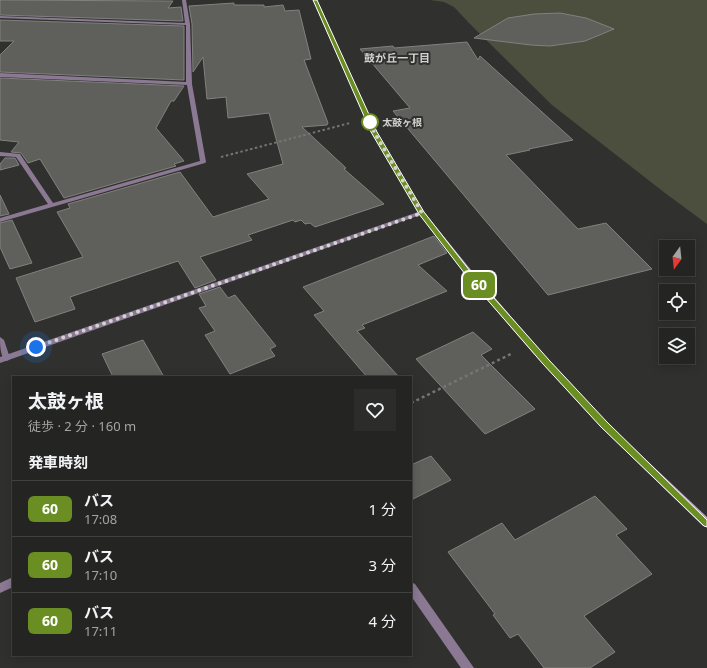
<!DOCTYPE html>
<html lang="ja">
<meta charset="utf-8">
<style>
:root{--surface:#242522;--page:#2c2d2a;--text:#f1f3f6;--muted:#a3a5a5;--line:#414240}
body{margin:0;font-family:"Noto Sans","Noto Sans JP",sans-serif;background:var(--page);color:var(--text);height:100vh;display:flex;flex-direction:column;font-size:15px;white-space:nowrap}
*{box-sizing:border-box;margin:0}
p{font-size:13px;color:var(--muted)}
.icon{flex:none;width:22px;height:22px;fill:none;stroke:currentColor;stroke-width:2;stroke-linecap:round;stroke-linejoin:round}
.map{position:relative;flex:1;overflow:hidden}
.drawer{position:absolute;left:12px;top:376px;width:400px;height:280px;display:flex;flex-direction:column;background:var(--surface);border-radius:0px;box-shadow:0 2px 10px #0003,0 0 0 1px var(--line)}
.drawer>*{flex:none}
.badge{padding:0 8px;border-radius:6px;font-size:14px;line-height:26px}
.needle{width:26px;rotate:195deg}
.controls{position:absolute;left:659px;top:240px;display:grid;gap:8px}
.controls a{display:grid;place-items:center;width:36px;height:36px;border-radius:0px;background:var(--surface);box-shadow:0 2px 10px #0003,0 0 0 1px var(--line);font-size:20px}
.you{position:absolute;width:20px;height:20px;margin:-10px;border:3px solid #fff;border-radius:50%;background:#1a73e8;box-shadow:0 0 0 6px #1a73e833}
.map>.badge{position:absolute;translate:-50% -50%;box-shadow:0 0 0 2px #fff}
h2{padding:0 16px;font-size:15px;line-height:36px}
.round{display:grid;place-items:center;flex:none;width:42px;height:42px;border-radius:0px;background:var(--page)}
.head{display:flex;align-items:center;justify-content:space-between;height:68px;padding:0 16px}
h1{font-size:19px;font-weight:700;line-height:30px}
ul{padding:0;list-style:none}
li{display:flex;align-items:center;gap:12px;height:56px;padding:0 16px;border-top:1px solid var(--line)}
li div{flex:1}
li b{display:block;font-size:15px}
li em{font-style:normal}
li .badge{min-width:44px;font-weight:700;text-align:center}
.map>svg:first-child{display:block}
.green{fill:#4c4e3e}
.building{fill:#5f5f5c;stroke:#81827e}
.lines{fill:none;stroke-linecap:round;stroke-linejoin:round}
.path-far1{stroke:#757673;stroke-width:2;stroke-dasharray:2.5 2.5;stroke-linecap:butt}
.path{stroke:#757673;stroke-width:2.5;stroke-dasharray:3 3;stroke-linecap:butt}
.minor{fill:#8b7994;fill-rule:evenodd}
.tertiary{fill:#8b7994;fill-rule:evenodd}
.secondary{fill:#bea1cc;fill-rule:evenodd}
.line{fill:#6b8e23;stroke:#fff}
.walk{stroke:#d3d3d1;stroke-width:4;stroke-dasharray:0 7.2}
.stop-dot{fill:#fff;stroke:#6b8e23;stroke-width:2}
.labels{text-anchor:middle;stroke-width:4;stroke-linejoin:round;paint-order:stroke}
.far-stop-label{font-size:10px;font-weight:bold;fill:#d3d3d1;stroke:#30312e;text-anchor:start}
.far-neighbourhood-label{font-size:11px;font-weight:bold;fill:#d3d3d1;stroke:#30312e}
</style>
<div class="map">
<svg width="707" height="668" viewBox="0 0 707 668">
<rect width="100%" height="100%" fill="#30312e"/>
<!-- green -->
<path class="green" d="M 430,0 L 707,0 L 707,224 L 665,193 L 552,105 L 469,23 L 454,7 L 444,2 Z"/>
<!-- building -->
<g class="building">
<path d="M 0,0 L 173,1 L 168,8 L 181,7 L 183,21 L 0,15 Z"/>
<path d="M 234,3 L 234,5 L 264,5 L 264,7 L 283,5 L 285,11 L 299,10 L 311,59 L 304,60 L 328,123 L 327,125 L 302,127 L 346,168 L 344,169 L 384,204 L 315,227 L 310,223 L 305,224 L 301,220 L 295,222 L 293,220 L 248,235 L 252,240 L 200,257 L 216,280 L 195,288 L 178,261 L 70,297 L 75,309 L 35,322 L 16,278 L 83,257 L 57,212 L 70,208 L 68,204 L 180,172 L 213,217 L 269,199 L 247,174 L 283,164 L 269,113 L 228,118 L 226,97 L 207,99 L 203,57 L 193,72 L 192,24 L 189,6 Z"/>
<path d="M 560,13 L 586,18 L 614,29 L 585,41 L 550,46 L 531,45 L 474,38 L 508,18 L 534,14 Z"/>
<path d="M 0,20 L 184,26 L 184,80 L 0,72 L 0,55 L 14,41 L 0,41 Z"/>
<path d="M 467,42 L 478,60 L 480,56 L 573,140 L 529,149 L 530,150 L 506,155 L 578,229 L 606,223 L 652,269 L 548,295 L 393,111 L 410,108 L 360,49 L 393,46 L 394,48 Z"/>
<path d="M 0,78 L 184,86 L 174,101 L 171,101 L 156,128 L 184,161 L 174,164 L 176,166 L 64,198 L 40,159 L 28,163 L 21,153 L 11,152 L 19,142 L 0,140 Z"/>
<path d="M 5,158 L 15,158 L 19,165 L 0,170 L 0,164 Z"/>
<path d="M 0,195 L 9,214 L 0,216 Z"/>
<path d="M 12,220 L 32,263 L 10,269 L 0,247 L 0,223 Z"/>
<path d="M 434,236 L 447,253 L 418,265 L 447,291 L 362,325 L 365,328 L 357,331 L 399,377 L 367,377 L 314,315 L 324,311 L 303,287 Z"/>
<path d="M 220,287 L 228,298 L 235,295 L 276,346 L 270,349 L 275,356 L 230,374 L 205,335 L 215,331 L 199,308 L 206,306 L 199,294 Z"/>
<path d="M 473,332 L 492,349 L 481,355 L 535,409 L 485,434 L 416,359 Z"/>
<path d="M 143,340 L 164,377 L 113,377 L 102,354 Z"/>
<path d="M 431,456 L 451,480 L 411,500 L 411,465 Z"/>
<path d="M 595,496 L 627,529 L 616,535 L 652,574 L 584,616 L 615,652 L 590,668 L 544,668 L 518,634 L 510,638 L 493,615 L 495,614 L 448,552 L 502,523 L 515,540 Z"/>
</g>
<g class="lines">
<!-- path-far1 -->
<path class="path-far1" d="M 221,157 L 350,123"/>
<!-- path -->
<path class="path" d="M 411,403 L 513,353"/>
<!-- minor -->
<g class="minor">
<path d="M 182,0 L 186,0 L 190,24 L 192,84 L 206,162 L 205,163 L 0,222 L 0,218 L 48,204 L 16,157 L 0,156 L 0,152 L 20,154 L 53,203 L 200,161 L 187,85 L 0,77 L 0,73 L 186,82 L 186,25 L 0,18 L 0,16 L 185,23 Z"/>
<path d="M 0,337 L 4,340 L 10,358 L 9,360 L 6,361 C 0,357 0,345 0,337 Z"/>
<path d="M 13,577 L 13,587 L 0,593 L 0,583 Z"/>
<path d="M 411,582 L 415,584 L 474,668 L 461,668 L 411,596 Z"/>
</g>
<!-- tertiary -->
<path class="tertiary" d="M 421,211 L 423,212 L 423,214 L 0,363 L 0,357 Z"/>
<!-- secondary -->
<path class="secondary" d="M 313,0 L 317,0 L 377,132 L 424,212 L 471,270 L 539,349 L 607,423 L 707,517 L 707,527 L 703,526 L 601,427 L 533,353 L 465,274 L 419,214 L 371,132 Z"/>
</g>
<!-- line -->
<path class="line" d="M 313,0 L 317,0 L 377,132 L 424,212 L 470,271 L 549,360 L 607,422 L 707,520 L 707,527 L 704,526 L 601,427 L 543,364 L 465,274 L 419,214 L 371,132 Z"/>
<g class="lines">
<!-- walk -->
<path class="walk" d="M 36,347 L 422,213 L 374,132 L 370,122"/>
</g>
<!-- markers -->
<circle class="stop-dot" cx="370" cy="122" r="8"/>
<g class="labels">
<!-- far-stop labels -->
<g class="far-stop-label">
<text x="382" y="126">太鼓ヶ根</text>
</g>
<!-- far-neighbourhood labels -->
<g class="far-neighbourhood-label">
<text x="397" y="62">鼓が丘一丁目</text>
</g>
</g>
</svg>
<div class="controls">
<a><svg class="needle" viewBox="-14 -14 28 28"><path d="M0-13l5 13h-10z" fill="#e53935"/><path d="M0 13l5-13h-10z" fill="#a3a5a5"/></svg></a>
<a><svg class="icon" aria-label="locate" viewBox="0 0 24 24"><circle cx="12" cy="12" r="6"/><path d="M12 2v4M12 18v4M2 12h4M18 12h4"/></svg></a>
<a><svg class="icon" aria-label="layers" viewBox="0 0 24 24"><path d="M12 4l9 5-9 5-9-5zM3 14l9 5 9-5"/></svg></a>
</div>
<div class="you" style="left:36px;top:347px"></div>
<b class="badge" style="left:479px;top:285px;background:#6b8e23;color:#fff">60</b>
<section class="drawer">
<div class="head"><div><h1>太鼓ヶ根</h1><p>徒歩 · 2 分 · 160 m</p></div><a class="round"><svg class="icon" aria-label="heart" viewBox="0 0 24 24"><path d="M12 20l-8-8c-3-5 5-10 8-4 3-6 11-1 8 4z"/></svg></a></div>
<h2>発車時刻</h2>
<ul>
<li><span class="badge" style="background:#6b8e23;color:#fff">60</span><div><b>バス</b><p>17:08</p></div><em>1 分</em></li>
<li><span class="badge" style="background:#6b8e23;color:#fff">60</span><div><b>バス</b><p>17:10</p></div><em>3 分</em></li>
<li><span class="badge" style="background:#6b8e23;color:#fff">60</span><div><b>バス</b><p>17:11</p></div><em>4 分</em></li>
</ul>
</section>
</div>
